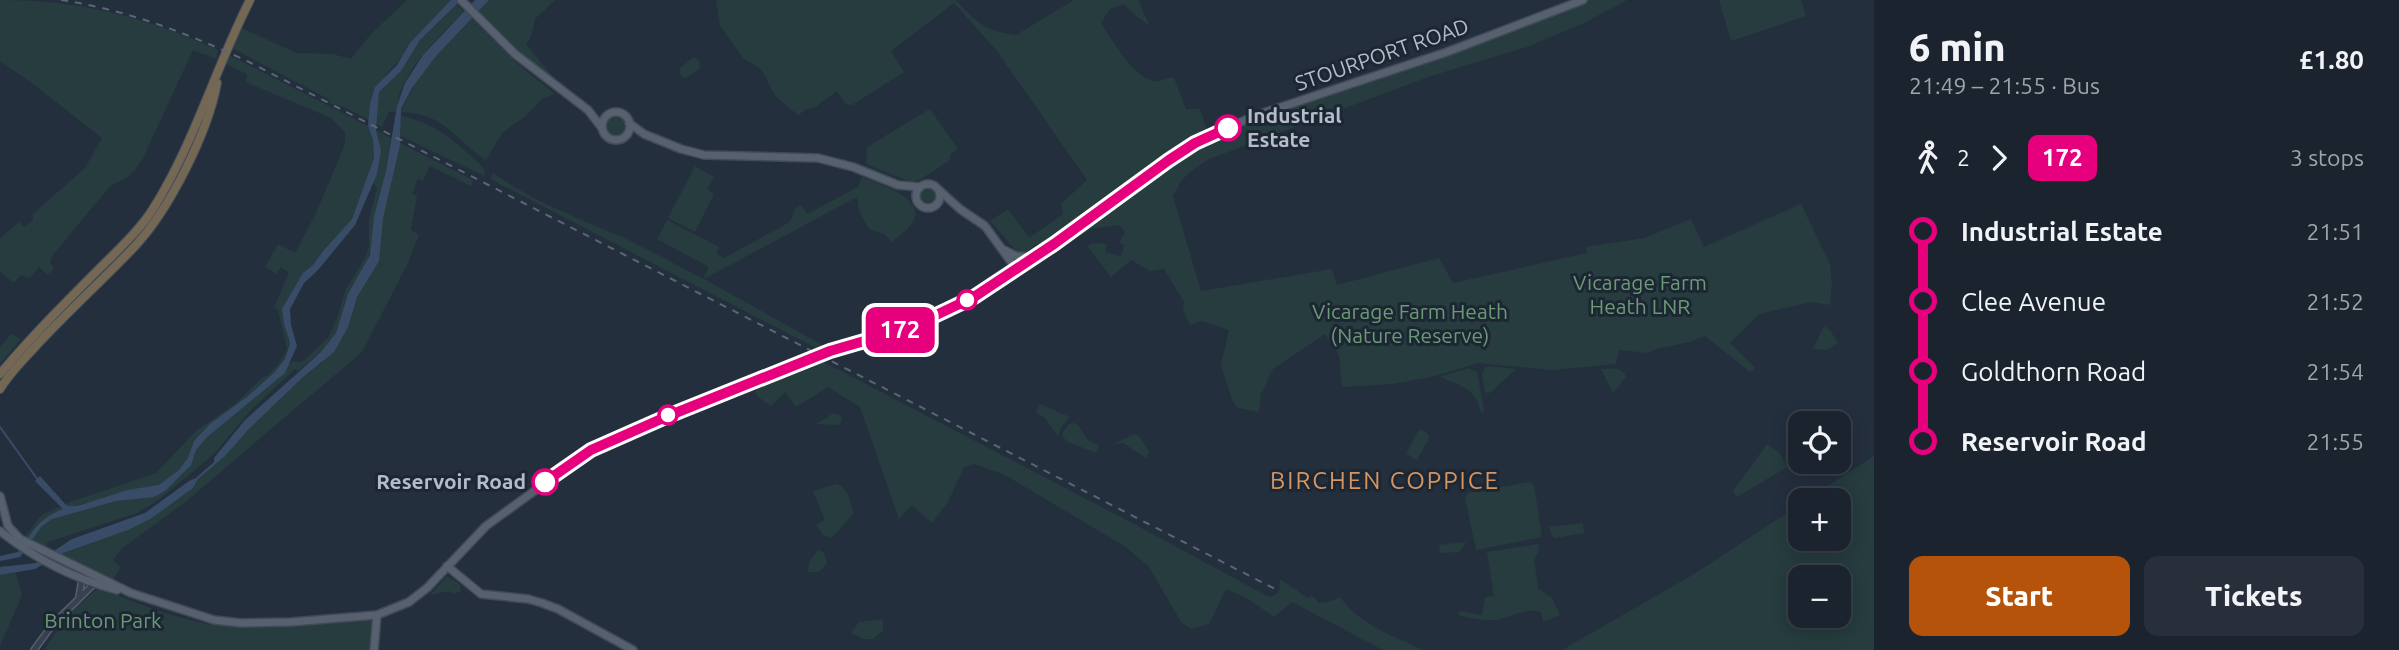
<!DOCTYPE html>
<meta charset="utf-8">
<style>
:root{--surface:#1b232e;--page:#282f3a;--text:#f1f3f6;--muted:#a0a4aa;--line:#39404a;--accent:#b45309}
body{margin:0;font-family:Ubuntu,sans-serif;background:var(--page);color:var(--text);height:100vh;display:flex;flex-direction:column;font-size:26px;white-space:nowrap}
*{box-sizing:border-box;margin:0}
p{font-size:23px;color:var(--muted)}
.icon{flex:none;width:38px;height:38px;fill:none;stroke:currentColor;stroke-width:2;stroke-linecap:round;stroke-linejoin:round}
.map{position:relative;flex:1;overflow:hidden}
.details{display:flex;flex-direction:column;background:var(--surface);width:525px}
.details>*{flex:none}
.badge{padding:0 14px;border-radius:10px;font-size:24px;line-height:46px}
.controls{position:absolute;left:1788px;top:411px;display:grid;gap:14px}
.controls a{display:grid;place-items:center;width:63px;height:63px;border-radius:14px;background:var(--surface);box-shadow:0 4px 18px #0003,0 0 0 2px var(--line);font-size:35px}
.map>.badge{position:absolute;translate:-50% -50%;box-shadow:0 0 0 4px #fff}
.legs{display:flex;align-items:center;gap:10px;height:77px;padding:0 35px;font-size:23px}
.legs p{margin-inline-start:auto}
.overview{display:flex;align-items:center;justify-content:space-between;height:119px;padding:0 35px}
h1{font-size:38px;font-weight:800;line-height:52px}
.button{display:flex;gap:14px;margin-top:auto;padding:14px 35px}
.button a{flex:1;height:80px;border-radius:14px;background:var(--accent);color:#fff;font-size:28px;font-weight:800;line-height:80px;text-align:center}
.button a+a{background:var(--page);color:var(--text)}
ul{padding:0 35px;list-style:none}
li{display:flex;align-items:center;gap:24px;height:70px;font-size:26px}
li i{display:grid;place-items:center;width:10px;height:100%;margin:0 9px;background:currentColor}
li i::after{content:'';width:18px;height:18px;margin:-9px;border:5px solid;border-radius:50%;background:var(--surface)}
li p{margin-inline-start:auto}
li:first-child i{background:linear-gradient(#0000 50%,currentColor 0)}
li:last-child i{background:linear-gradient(currentColor 50%,#0000 0)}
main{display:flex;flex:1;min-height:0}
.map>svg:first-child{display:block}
.green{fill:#263c3f;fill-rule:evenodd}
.water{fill:#394c67}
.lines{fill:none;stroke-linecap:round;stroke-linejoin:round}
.stream{stroke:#394c67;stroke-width:2}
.minor-casing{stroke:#565f6c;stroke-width:8}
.major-casing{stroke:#414a57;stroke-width:10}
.highway-casing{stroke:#434c59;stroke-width:10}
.minor{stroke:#38414e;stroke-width:5}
.major{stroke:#56606e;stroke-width:7}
.highway{stroke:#746855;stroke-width:8}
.rail{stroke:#5a6575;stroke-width:2;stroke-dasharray:7 7;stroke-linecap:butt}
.major-bridge-casing{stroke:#414a57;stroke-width:10;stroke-linecap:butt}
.major-bridge{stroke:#56606e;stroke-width:7}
.line-1-casing{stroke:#fff;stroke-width:16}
.line-1{stroke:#e6007e;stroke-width:10}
.stop-1-dot{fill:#fff;stroke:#e6007e;stroke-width:3.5}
.labels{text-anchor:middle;stroke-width:6;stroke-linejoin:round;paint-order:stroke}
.street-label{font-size:21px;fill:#b4bcc9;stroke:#1d2633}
.stop-label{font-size:21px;font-weight:bold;fill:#b4bcc9;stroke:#1d2633;text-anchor:start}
.park-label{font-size:21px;fill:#6b9a76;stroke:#1d2633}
.quarter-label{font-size:24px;letter-spacing:2px;fill:#d59563;stroke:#1d2633}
</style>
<main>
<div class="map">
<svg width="1874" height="650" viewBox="0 0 1874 650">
<rect width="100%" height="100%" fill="#242f3e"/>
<!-- green -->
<g class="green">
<path d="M 0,0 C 81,0 145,17 218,50 L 216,59 L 193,50 L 142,160 L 134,171 L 126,178 L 110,186 L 53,255 L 50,262 L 54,269 L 47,275 L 39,267 L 30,278 L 20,275 L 14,283 L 0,272 L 0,238 L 19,222 L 24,227 L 33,221 L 33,214 L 85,168 L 102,138 L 33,84 L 0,61 Z"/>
<path d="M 407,0 L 451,0 L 385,76 L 379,92 L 401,71 L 420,40 L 457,4 L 464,12 C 441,35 395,76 397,112 L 389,112 L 382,127 L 377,124 L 377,100 L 370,113 L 369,120 L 342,106 L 329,103 L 330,100 L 230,47 L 239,27 L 297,53 L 333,54 L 351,59 L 370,35 Z"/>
<path d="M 489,0 L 555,0 L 535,19 L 531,37 L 526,44 L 557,82 L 515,49 L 478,11 Z"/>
<path d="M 716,0 L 956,0 C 978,24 984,30 1016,35 L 1074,0 L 1138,0 L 1150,26 L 1136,16 L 1124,4 L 1110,9 L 1101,23 C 1111,39 1133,76 1153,81 C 1161,83 1166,76 1174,78 L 1186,109 L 1200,109 L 1209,136 L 1583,0 L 1627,0 L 1582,24 L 1527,47 L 1431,76 L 1209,159 L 1190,172 L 1182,180 L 1173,196 L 1201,291 L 1332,269 L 1337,285 L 1439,258 L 1453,283 L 1587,253 L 1586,247 L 1644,238 L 1691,219 L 1704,247 L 1801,204 L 1830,264 L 1832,284 L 1830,305 L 1811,302 L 1767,312 L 1757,316 L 1730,343 L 1755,368 L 1750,372 L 1705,336 L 1690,342 L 1656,349 L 1648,353 L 1619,350 L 1616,364 L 1552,370 L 1478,363 L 1431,377 L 1392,384 L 1342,387 L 1339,355 L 1325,334 L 1273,369 L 1261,394 L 1259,412 L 1238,408 L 1232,400 L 1221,365 L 1229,330 L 1202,321 L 1190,325 L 1183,310 L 1184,302 L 1164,269 L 1150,271 L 1131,260 L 1111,277 L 1087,246 L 1092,243 L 1107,244 L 1105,252 L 1121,256 L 1124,245 L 1119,243 L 1125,232 L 1119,225 L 1091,229 L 1080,236 L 1074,229 L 1054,244 L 1037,244 L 1026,252 L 1018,253 L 990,221 L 1008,209 L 1029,238 L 1063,214 L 1061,204 L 1087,180 L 997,51 L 954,3 L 891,51 L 904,72 L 852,105 L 846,104 L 837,91 L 814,108 L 807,109 L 798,115 L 776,97 L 761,69 L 744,59 L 730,40 L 720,25 Z"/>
<path d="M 1719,0 L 1801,0 L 1806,16 L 1731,41 Z"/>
<path d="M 471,18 L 519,65 L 555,94 L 542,99 L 526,116 L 503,132 L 486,160 C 453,139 447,114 401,112 C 416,75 443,47 471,18 Z"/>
<path d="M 229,55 L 368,126 L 373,140 L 374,158 L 352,219 L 310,268 L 282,309 L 284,324 L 290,343 L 285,359 L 290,364 L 292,361 L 302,362 L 328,338 L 337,318 L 346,289 L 366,256 L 369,246 L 369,220 L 377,188 L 373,183 C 379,165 383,150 376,130 L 391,138 L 386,171 L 374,216 L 371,249 L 366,264 L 348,294 L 336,333 L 321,352 L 298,371 L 295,369 L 252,409 L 214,454 L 157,501 L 137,513 L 48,542 L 45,547 L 25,536 L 42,515 L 70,502 L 156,473 L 197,430 L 235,404 L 262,378 L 267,376 L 280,362 L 287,349 L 278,310 L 274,307 L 289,273 L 281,267 L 276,274 L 265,267 L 278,244 L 295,253 L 316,213 L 345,144 L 345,132 L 331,118 L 246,82 L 247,74 L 226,64 Z"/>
<path d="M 694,57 L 699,61 L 700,68 L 685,79 L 680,75 L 680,68 Z"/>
<path d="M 930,109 L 958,149 L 950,154 L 950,160 L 947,162 L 921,179 L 911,182 L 866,164 L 867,147 Z"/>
<path d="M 400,115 C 442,127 451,138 482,166 L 485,172 L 484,176 L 401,136 Z"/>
<circle cx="616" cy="127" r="10"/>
<path d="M 400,143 L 473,180 L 471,186 L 430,166 L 423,181 L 418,179 L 412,194 L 417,196 L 411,230 L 419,235 L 408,263 L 362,352 L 184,503 L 121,549 L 113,561 L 121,567 L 113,580 L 61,554 L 152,518 L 193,488 L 198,479 L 225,456 L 249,429 L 302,378 L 323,362 L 366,275 Z"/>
<path d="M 695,166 L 714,177 L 707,189 L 714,194 L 695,232 L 668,218 Z"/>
<path d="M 493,173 C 531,200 572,216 615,234 C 645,247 674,264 703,279 L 709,267 L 657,239 L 667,220 L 719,247 L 716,254 L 724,258 L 790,222 L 795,209 L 801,205 L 807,214 L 858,187 L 862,177 C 877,184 929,198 912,223 C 907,231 898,237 891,242 L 884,234 L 869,229 L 859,211 L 857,197 L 704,279 L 824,346 L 865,332 L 866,335 L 822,351 L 490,179 Z"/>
<circle cx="928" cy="196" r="9"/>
<path d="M 1824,326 L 1830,330 L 1838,343 L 1827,350 L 1813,349 Z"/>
<path d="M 11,334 L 21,339 L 0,364 L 0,347 Z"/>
<path d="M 820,360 L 1136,525 L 1267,596 L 1274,596 L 1279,591 L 1280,579 L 1308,598 L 1313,596 L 1319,603 L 1328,602 L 1340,597 C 1360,625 1393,636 1423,650 L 1383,650 L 1292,602 L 1274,617 L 1248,599 L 1226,589 L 1209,624 L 1191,629 L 1181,622 L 1149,567 L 1126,547 L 1005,475 L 974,464 L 964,467 L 948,502 L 932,523 L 912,505 L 899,519 L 860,407 L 828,387 L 796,407 L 785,392 L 771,406 L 758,397 L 755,392 L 758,386 Z"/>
<path d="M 1489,366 L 1516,369 L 1490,393 L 1485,392 L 1482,374 L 1485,367 Z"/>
<path d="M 1468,368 L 1477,372 L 1484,411 L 1481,413 C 1476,388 1463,387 1440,377 Z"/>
<path d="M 1601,369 C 1611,369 1623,366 1626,377 L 1613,393 Z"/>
<path d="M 1040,404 L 1070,417 L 1061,427 L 1058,436 L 1045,418 L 1036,412 Z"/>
<path d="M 834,413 L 840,415 L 842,419 L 839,425 L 816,424 Z"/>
<path d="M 1074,423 L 1078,425 L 1088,440 L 1099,445 L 1096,453 L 1066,441 L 1062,434 L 1069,424 Z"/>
<path d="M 1422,430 L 1428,434 L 1429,438 L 1417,460 L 1406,454 L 1418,431 Z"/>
<path d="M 1134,434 L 1139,436 L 1149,451 L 1146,458 L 1123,443 L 1114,444 Z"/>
<path d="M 1767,444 L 1780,453 L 1787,467 L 1737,497 L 1733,491 Z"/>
<path d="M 1874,456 L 1874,650 L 1562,650 L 1694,574 L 1801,504 L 1801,539 L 1839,539 L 1839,500 L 1806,500 ZM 1801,578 L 1839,578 L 1839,616 L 1801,616 Z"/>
<path d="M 1529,482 L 1534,485 L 1542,537 L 1476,550 L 1465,498 L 1468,493 Z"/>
<path d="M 836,484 C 849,487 850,502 854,513 L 832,538 L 823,535 L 816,525 L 825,520 L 813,491 Z"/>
<path d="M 1583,523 L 1584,533 L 1555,538 L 1552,536 L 1549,527 Z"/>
<path d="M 1466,542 L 1460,552 L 1440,553 L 1439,545 Z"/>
<path d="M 1538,544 L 1539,551 L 1534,559 L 1538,588 L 1552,598 L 1560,615 L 1543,622 L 1541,612 C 1526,608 1514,615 1501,619 C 1489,622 1472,618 1460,616 L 1458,613 L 1460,611 L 1482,615 L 1485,597 L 1494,596 L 1487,552 Z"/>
<path d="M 818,550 L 824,553 L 827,563 L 819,572 L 808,572 L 809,562 Z"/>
<path d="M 16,573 L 22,595 L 0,646 L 0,575 Z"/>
<path d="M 447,576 L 461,585 L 460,592 L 453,594 L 449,591 L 430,595 Z"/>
<path d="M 100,587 C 129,602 192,624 224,626 C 272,630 327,623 376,619 L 372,650 L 44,650 L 70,612 Z"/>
<path d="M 883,619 L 883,631 L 873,639 L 864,639 L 851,633 L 859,622 Z"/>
</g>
<!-- water -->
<g class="water">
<path d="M 451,0 L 461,0 L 420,40 L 401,71 L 379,92 L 376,130 L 381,150 L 377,174 L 355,225 L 318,270 L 304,283 L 290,309 L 291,325 L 297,346 L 285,373 L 207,437 L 196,450 L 191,465 L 165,491 L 154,497 L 116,501 L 52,519 L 41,527 L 20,557 L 0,561 L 0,556 L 18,552 C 33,532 37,519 63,509 L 35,481 L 40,476 L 67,506 L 78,506 L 127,490 L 159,485 L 179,470 L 188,458 L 194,441 L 210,424 L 248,396 L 274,373 L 285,359 L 290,343 L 284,324 L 282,309 L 303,273 L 313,265 L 324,250 L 352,219 L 374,158 L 373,140 L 368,126 L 370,104 L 375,87 L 397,65 L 410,43 Z"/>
<path d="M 475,0 L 489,0 L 436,56 L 412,88 L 401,109 L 400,145 L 383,218 L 379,261 L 357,297 L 348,327 L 334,352 L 302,378 L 249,429 L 225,456 L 198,479 L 193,488 L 152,518 L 128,530 L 63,553 L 35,569 L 0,575 L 0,567 L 36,563 L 72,539 L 145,513 L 189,481 L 196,478 L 214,462 L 214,458 L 245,420 L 321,352 L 336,333 L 348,294 L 370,255 L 374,216 L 386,171 L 397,106 L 405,83 L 423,55 Z"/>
</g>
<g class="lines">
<!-- stream -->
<path class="stream" d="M 0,427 L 38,480"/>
<!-- minor casing -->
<g class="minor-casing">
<g id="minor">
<path d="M 79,597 L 82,579"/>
<path d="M 34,650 L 53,624 L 95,583"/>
</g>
</g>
<!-- major casing -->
<g class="major-casing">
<g id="major">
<path d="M 461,0 L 515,54 L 588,110 L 602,128"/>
<circle cx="616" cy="126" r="14"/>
<path d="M 629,123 L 644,134 L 681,149 L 704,155 L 818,158 L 853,167 L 898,185 L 920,187"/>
<circle cx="928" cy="196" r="12"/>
<path d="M 939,190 L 960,209 L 985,226 L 1017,270"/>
<path d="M 1004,250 L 1016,256 L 1035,257"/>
<path d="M 830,351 L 909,328 L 974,297 L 1054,244 L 1169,160 L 1209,136 L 1257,115 L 1447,52 L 1583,0"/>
<path d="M 0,496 L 8,526 L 20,539 L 131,593 L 214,620 L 241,623 L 291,622 L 377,615 L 409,602 L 427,588 L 486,526 L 591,450 L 677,412 L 811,359"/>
<path d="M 0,531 C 34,558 75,579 117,590"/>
<path d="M 447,566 L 481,594 L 528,599 L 542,603 L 558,609 L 633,650"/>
<path d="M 374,650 L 377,615"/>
</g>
</g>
<!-- highway casing -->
<g class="highway-casing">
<g id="highway">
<path d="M 0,374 C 31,337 65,303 99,269 C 118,250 139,231 153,209 C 194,144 215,69 250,0"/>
<path d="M 0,389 C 9,374 22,361 34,348 C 67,312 103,280 136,245 C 170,208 208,132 217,83"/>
</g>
</g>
<!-- minor -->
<use href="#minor" class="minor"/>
<!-- major -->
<use href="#major" class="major"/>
<!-- highway -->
<use href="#highway" class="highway"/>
<!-- rail -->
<path class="rail" d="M 61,0 C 128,10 189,34 249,62 L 1279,591"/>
<!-- major-bridge casing -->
<g class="major-bridge-casing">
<path id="major-bridge" d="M 811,359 L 830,351"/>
</g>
<!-- major-bridge -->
<use href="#major-bridge" class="major-bridge"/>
</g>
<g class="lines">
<!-- line-1 casing -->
<g class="line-1-casing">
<path id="line-1" d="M 545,482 L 591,450 L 668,416 L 830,351 L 909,328 L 974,297 L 1054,244 L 1169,160 L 1195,143 L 1228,128"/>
</g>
<!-- line-1 -->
<use href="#line-1" class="line-1"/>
</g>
<!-- markers -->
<g class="stop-1-dot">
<circle cx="1228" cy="128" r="12"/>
<circle cx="967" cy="300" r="9"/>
<circle cx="668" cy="415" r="9"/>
<circle cx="545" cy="482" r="12"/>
</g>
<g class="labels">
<!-- street labels -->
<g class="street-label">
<text transform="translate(1382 55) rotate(-19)" y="7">STOURPORT ROAD</text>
</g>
<!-- stop labels -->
<g class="stop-label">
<text x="1247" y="123">Industrial<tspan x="1247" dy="24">Estate</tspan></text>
<text x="526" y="489" text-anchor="end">Reservoir Road</text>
</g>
<!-- park labels -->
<g class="park-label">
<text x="1640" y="290">Vicarage Farm<tspan x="1640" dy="24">Heath LNR</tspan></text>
<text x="1410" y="319">Vicarage Farm Heath<tspan x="1410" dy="24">(Nature Reserve)</tspan></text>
<text x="103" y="628">Brinton Park</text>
</g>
<!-- quarter labels -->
<g class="quarter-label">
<text x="1385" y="489">BIRCHEN COPPICE</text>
</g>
</g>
</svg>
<div class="controls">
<a><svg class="icon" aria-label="locate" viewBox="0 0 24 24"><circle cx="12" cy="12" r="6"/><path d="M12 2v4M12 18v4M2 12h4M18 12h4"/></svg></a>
<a>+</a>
<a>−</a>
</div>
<b class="badge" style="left:900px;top:330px;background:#e6007e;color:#fff">172</b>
</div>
<section class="details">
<div class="overview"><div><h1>6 min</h1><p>21:49 – 21:55 · Bus</p></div><b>£1.80</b></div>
<div class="legs"><svg class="icon" aria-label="walk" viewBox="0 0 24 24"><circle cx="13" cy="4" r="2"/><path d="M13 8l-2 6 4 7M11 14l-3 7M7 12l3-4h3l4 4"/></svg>2<svg class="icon" aria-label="forward" viewBox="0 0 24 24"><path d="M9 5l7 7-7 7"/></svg><b class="badge" style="background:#e6007e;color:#fff">172</b><p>3 stops</p></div>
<ul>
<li><i style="color:#e6007e"></i><b>Industrial Estate</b><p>21:51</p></li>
<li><i style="color:#e6007e"></i><span>Clee Avenue</span><p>21:52</p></li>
<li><i style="color:#e6007e"></i><span>Goldthorn Road</span><p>21:54</p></li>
<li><i style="color:#e6007e"></i><b>Reservoir Road</b><p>21:55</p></li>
</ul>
<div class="button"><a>Start</a><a>Tickets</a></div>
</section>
</main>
